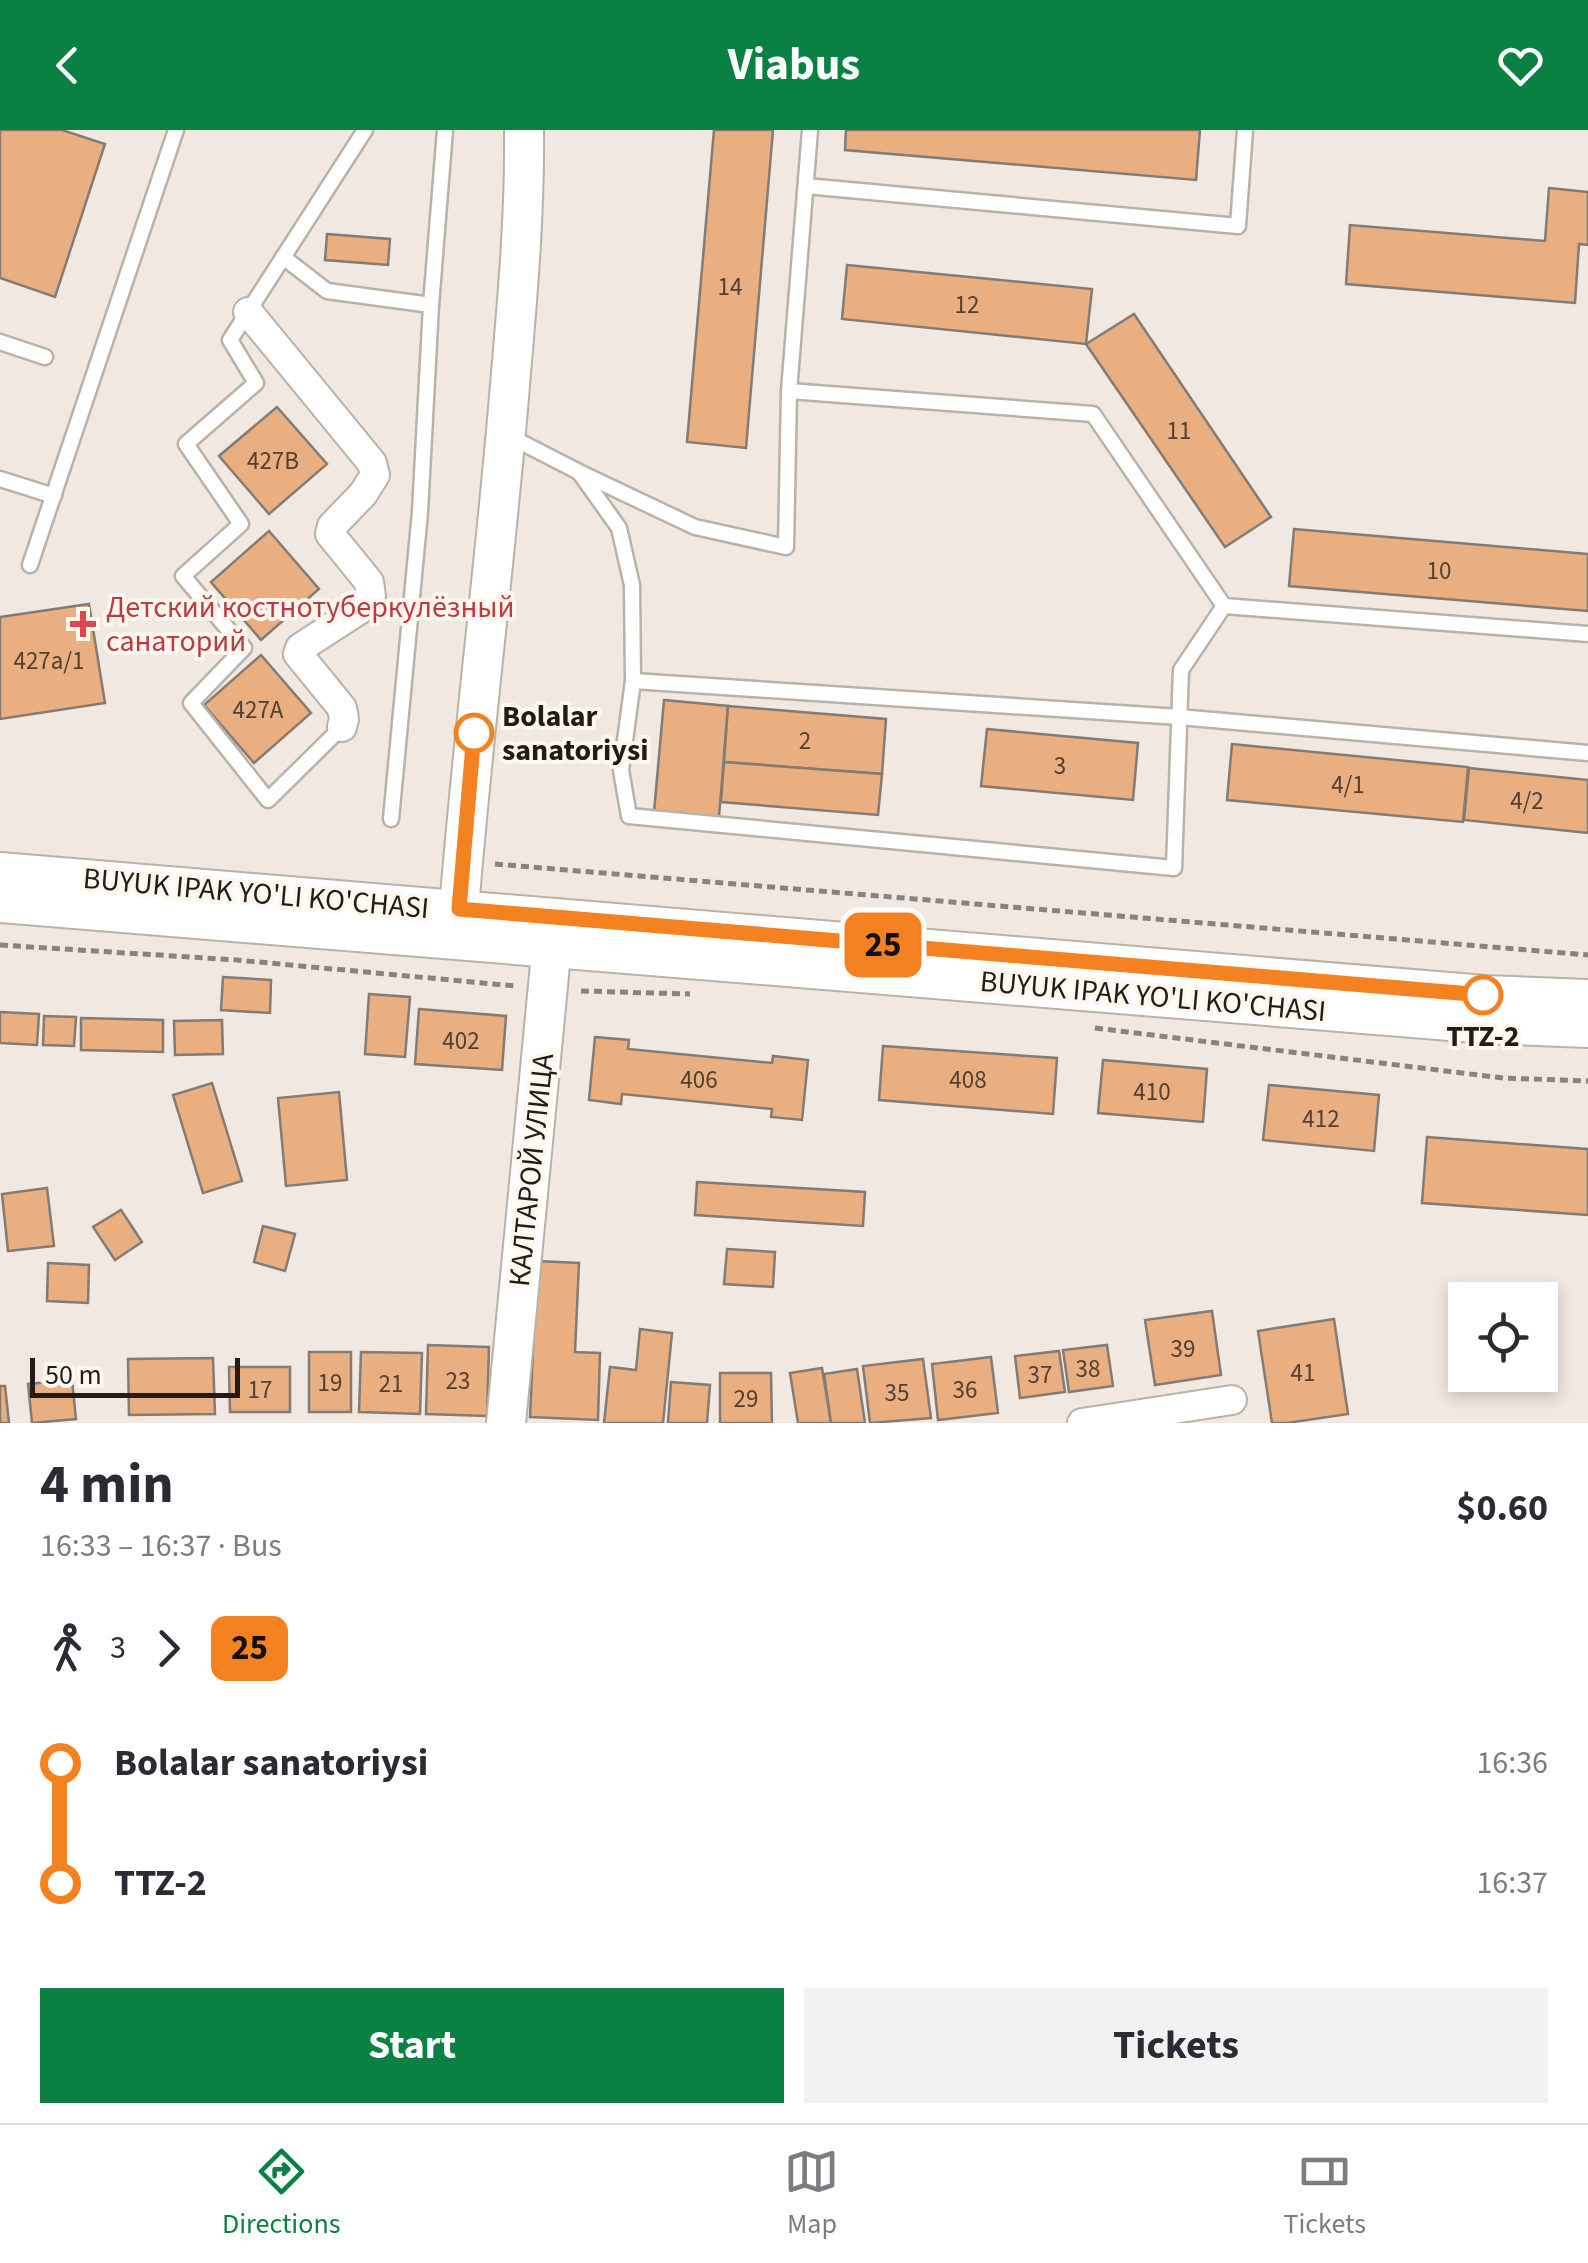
<!DOCTYPE html>
<meta charset="utf-8">
<style>
:root{--surface:#fff;--page:#f2f2f3;--text:#2b2b33;--muted:#7c7c81;--line:#e1e1e2;--accent:#0b8043}
body{margin:0;font-family:"Source Sans 3",sans-serif;background:var(--page);color:var(--text);height:100vh;display:flex;flex-direction:column;font-size:38px;white-space:nowrap}
*{box-sizing:border-box;margin:0}
p{font-size:32px;color:var(--muted)}
.icon{flex:none;width:55px;height:55px;fill:none;stroke:currentColor;stroke-width:2;stroke-linecap:round;stroke-linejoin:round}
.map{position:relative;height:1293px;overflow:hidden}
.side{display:flex;flex-direction:column;background:var(--surface);flex:1}
.side>*{flex:none}
.badge{padding:0 20px;border-radius:15px;font-size:35px;line-height:65px}
.fabs{position:absolute;left:1448px;top:1152px;display:grid;gap:20px}
.fabs a{display:grid;place-items:center;width:110px;height:110px;border-radius:0px;background:var(--surface);box-shadow:0 5px 15px #0003;font-size:50px}
.scale{position:absolute;left:30px;bottom:25px;width:210px;box-sizing:border-box;padding-left:10px;border:5px solid #1f1c19;border-top:0;font-size:28px;line-height:35px;white-space:nowrap;color:#1f1c19;-webkit-text-stroke:8px #fef7ee;paint-order:stroke}
.map>.badge{position:absolute;translate:-50% -50%;box-shadow:0 0 0 5px #fff}
.legs{display:flex;align-items:center;gap:15px;height:110px;padding:0 40px;font-size:32px}
.legs p{margin-inline-start:auto}
.headline{display:flex;align-items:center;justify-content:space-between;height:170px;padding:0 40px}
h1{font-size:55px;font-weight:700;line-height:75px}
.primary-button{display:flex;gap:20px;margin-top:auto;padding:20px 40px}
.primary-button a{flex:1;height:115px;border-radius:0px;background:var(--accent);color:#fff;font-size:40px;font-weight:700;line-height:115px;text-align:center}
.primary-button a+a{background:var(--page);color:var(--text)}
ul{padding:0 40px;list-style:none}
li{display:flex;align-items:center;gap:35px;height:120px;font-size:38px}
li i{display:grid;place-items:center;width:15px;height:100%;margin:0 12px;background:currentColor}
li i::after{content:'';width:25px;height:25px;margin:-12px;border:8px solid;border-radius:50%;background:var(--surface)}
li p{margin-inline-start:auto}
li:first-child i{background:linear-gradient(#0000 50%,currentColor 0)}
li:last-child i{background:linear-gradient(currentColor 50%,#0000 0)}
header{display:flex;justify-content:space-between;align-items:center;height:130px;padding:0 40px;background:var(--accent);color:#fff;font-size:45px;font-weight:700}
.tab-bar{display:flex;justify-content:space-around;align-items:center;height:140px;border-top:2px solid var(--line);background:var(--surface);font-size:28px;color:var(--muted)}
.tab-bar a{display:grid;justify-items:center;gap:5px}
.tab-bar .active{color:var(--accent)}
.map>svg:first-child{display:block}
.building{fill:#e9af80;stroke:#847b75;stroke-width:2.5}
.lines{fill:none;stroke-linecap:round;stroke-linejoin:round}
.lane-casing{stroke:#b9b2a9;stroke-width:19}
.street-casing{stroke:#b9b2a9;stroke-width:32}
.secondary-casing{stroke:#b9b2a9;stroke-width:42}
.path{stroke:#89837e;stroke-width:5;stroke-dasharray:8 5;stroke-linecap:butt}
.lane{stroke:#fff;stroke-width:14}
.street{stroke:#fff;stroke-width:28}
.secondary{stroke:#fff;stroke-width:38}
.line-1-casing{stroke:#fff;stroke-width:22}
.line-1{stroke:#f58220;stroke-width:15}
.health-dot{fill:#e0444e;stroke:#fef7ee;stroke-width:4}
.stop-1-dot{fill:#fff;stroke:#f58220;stroke-width:5}
.labels{text-anchor:middle;stroke-width:8;stroke-linejoin:round;paint-order:stroke}
.number-label{font-size:25px;fill:#524133}
.health-label{font-size:30px;fill:#be3a42;stroke:#fef7ee;text-anchor:start}
.stop-label{font-size:30px;font-weight:bold;fill:#1f1c19;stroke:#fef7ee;text-anchor:start}
.street-label{font-size:30px;fill:#1f1c19;stroke:#fef7ee}
</style>
<header><svg class="icon" aria-label="back" viewBox="0 0 24 24"><path d="M15 5l-7 7 7 7"/></svg>Viabus<svg class="icon" aria-label="heart" viewBox="0 0 24 24"><path d="M12 20l-8-8c-3-5 5-10 8-4 3-6 11-1 8 4z"/></svg></header>
<div class="map">
<svg width="1588" height="1293" viewBox="0 0 1588 1293">
<rect width="100%" height="100%" fill="#f1e9e1"/>
<!-- building -->
<g class="building">
<path d="M 0,0 L 62,0 L 105,14 L 55,167 L 0,148 Z"/>
<path d="M 714,0 L 773,0 L 746,318 L 687,312 Z"/>
<path d="M 846,0 L 1200,0 L 1196,50 L 845,20 Z"/>
<path d="M 1549,58 L 1588,62 L 1588,115 L 1579,114 L 1575,173 L 1346,154 L 1350,95 L 1545,111 Z"/>
<path d="M 327,104 L 390,109 L 388,135 L 325,130 Z"/>
<path d="M 847,135 L 1092,159 L 1086,214 L 842,189 Z"/>
<path d="M 1134,184 L 1271,387 L 1225,417 L 1086,214 Z"/>
<path d="M 277,277 L 327,334 L 269,384 L 219,326 Z"/>
<path d="M 1294,399 L 1588,424 L 1588,481 L 1289,456 Z"/>
<path d="M 269,401 L 319,459 L 261,510 L 211,452 Z"/>
<path d="M 89,474 L 105,573 L 0,589 L 0,487 Z"/>
<path d="M 261,525 L 311,583 L 254,633 L 204,575 Z"/>
<path d="M 664,570 L 728,576 L 719,687 L 654,682 Z"/>
<path d="M 728,576 L 886,589 L 882,644 L 724,632 Z"/>
<path d="M 987,599 L 1138,613 L 1133,670 L 981,656 Z"/>
<path d="M 1232,614 L 1468,637 L 1463,692 L 1227,670 Z"/>
<path d="M 724,632 L 882,644 L 878,685 L 721,672 Z"/>
<path d="M 1469,638 L 1588,650 L 1588,703 L 1464,690 Z"/>
<path d="M 223,847 L 271,850 L 270,883 L 221,880 Z"/>
<path d="M 369,864 L 410,867 L 405,927 L 365,924 Z"/>
<path d="M 419,879 L 506,886 L 502,940 L 415,934 Z"/>
<path d="M 0,882 L 39,884 L 37,915 L 0,913 Z"/>
<path d="M 44,886 L 76,887 L 74,916 L 43,915 Z"/>
<path d="M 81,888 L 163,890 L 163,922 L 81,920 Z"/>
<path d="M 222,890 L 223,924 L 175,925 L 174,891 Z"/>
<path d="M 595,907 L 629,910 L 628,919 L 772,933 L 773,926 L 808,930 L 802,990 L 771,987 L 772,979 L 622,964 L 621,974 L 589,970 Z"/>
<path d="M 883,916 L 1057,928 L 1053,984 L 879,970 Z"/>
<path d="M 1103,930 L 1207,939 L 1203,992 L 1098,983 Z"/>
<path d="M 212,953 L 242,1051 L 203,1063 L 173,965 Z"/>
<path d="M 1269,955 L 1379,965 L 1374,1021 L 1263,1010 Z"/>
<path d="M 339,962 L 347,1050 L 286,1056 L 278,968 Z"/>
<path d="M 1427,1007 L 1588,1019 L 1588,1085 L 1422,1073 Z"/>
<path d="M 697,1052 L 865,1062 L 863,1096 L 695,1085 Z"/>
<path d="M 47,1058 L 54,1116 L 8,1121 L 2,1064 Z"/>
<path d="M 121,1080 L 142,1112 L 115,1130 L 93,1097 Z"/>
<path d="M 263,1096 L 295,1104 L 285,1141 L 254,1132 Z"/>
<path d="M 727,1119 L 775,1122 L 773,1157 L 724,1154 Z"/>
<path d="M 537,1131 L 579,1133 L 575,1222 L 600,1223 L 598,1290 L 530,1287 Z"/>
<path d="M 48,1133 L 89,1135 L 88,1173 L 47,1171 Z"/>
<path d="M 1212,1181 L 1221,1245 L 1155,1255 L 1145,1190 Z"/>
<path d="M 1334,1189 L 1348,1284 L 1287,1293 L 1272,1293 L 1258,1201 Z"/>
<path d="M 640,1199 L 672,1203 L 663,1293 L 604,1293 L 610,1237 L 636,1240 Z"/>
<path d="M 428,1215 L 489,1217 L 487,1286 L 426,1284 Z"/>
<path d="M 1107,1215 L 1113,1256 L 1069,1262 L 1063,1220 Z"/>
<path d="M 1059,1221 L 1065,1262 L 1020,1268 L 1015,1226 Z"/>
<rect x="309" y="1222" width="42" height="60"/>
<path d="M 361,1222 L 422,1223 L 420,1284 L 359,1282 Z"/>
<path d="M 991,1227 L 998,1283 L 938,1290 L 932,1234 Z"/>
<path d="M 213,1228 L 215,1284 L 129,1285 L 128,1229 Z"/>
<path d="M 923,1229 L 931,1288 L 870,1293 L 863,1236 Z"/>
<path d="M 229,1237 L 290,1237 L 290,1282 L 230,1282 Z"/>
<path d="M 822,1238 L 831,1293 L 798,1293 L 790,1243 Z"/>
<path d="M 857,1239 L 865,1293 L 831,1293 L 824,1244 Z"/>
<path d="M 720,1243 L 771,1243 L 772,1293 L 720,1293 Z"/>
<path d="M 72,1250 L 76,1289 L 32,1293 L 28,1254 Z"/>
<path d="M 671,1252 L 710,1255 L 707,1293 L 668,1293 Z"/>
<path d="M 0,1256 L 5,1256 L 9,1293 L 0,1293 Z"/>
</g>
<g class="lines">
<!-- lane casing -->
<g class="lane-casing">
<g id="lane">
<path d="M 806,56 L 1238,96 L 1245,0"/>
<path d="M 283,127 L 327,161 L 431,175"/>
<path d="M 0,212 L 45,227"/>
<path d="M 789,261 L 1093,284 L 1224,476"/>
<path d="M 507,305 L 579,342 L 619,398 L 632,455 L 633,551 L 621,640 L 629,686 L 1174,738 L 1181,540 L 1224,476 L 1588,504"/>
<path d="M 579,342 L 695,397 L 786,417 L 789,261 L 810,0"/>
<path d="M 0,349 L 54,366"/>
<path d="M 30,435 L 176,0"/>
<path d="M 633,551 L 1179,587 L 1588,623"/>
<path d="M 342,597 L 268,670 L 191,573 L 244,518 L 183,446 L 241,394 L 186,314 L 256,253 L 230,210 L 365,0"/>
<path d="M 391,689 L 420,382 L 431,175 L 445,0"/>
</g>
</g>
<!-- street casing -->
<g class="street-casing">
<g id="street">
<path d="M 248,182 L 372,333 L 375,345 L 363,364 L 332,396 L 330,404 L 369,452 L 371,466 L 362,478 L 300,518 L 298,524 L 342,578 L 344,589 L 342,597"/>
<path d="M 1082,1293 L 1232,1270"/>
</g>
</g>
<!-- secondary casing -->
<g class="secondary-casing">
<g id="secondary">
<path d="M 0,742 L 1485,865 L 1588,869"/>
<path d="M 0,773 L 1487,894 L 1588,898"/>
<path d="M 457,804 C 471,617 496,431 511,243 C 518,162 525,81 524,0"/>
<path d="M 506,1293 L 554,793"/>
</g>
</g>
<!-- path -->
<g class="path">
<path d="M 495,734 L 1588,825"/>
<path d="M 0,815 L 237,830 L 515,856"/>
<path d="M 581,861 L 690,864"/>
<path d="M 1095,898 L 1503,948 L 1588,951"/>
</g>
<!-- lane -->
<use href="#lane" class="lane"/>
<!-- street -->
<use href="#street" class="street"/>
<!-- secondary -->
<use href="#secondary" class="secondary"/>
</g>
<g class="lines">
<!-- line-1 casing -->
<g class="line-1-casing">
<path id="line-1" d="M 474,603 L 459,779 L 1483,865"/>
</g>
<!-- line-1 -->
<use href="#line-1" class="line-1"/>
</g>
<!-- markers -->
<path class="health-dot" d="M78 479h10v10h10v10h-10v10h-10v-10h-10v-10h10z"/>
<g class="stop-1-dot">
<circle cx="474" cy="603" r="18"/>
<circle cx="1483" cy="865" r="18"/>
</g>
<g class="labels">
<!-- number labels -->
<g class="number-label">
<text x="730" y="165">14</text>
<text x="967" y="183">12</text>
<text x="1179" y="309">11</text>
<text x="273" y="339">427В</text>
<text x="1439" y="449">10</text>
<text x="49" y="539">427а/1</text>
<text x="258" y="588">427А</text>
<text x="805" y="619">2</text>
<text x="1060" y="644">3</text>
<text x="1348" y="663">4/1</text>
<text x="1527" y="679">4/2</text>
<text x="461" y="919">402</text>
<text x="699" y="958">406</text>
<text x="968" y="958">408</text>
<text x="1152" y="970">410</text>
<text x="1321" y="997">412</text>
<text x="1183" y="1227">39</text>
<text x="1088" y="1247">38</text>
<text x="1303" y="1251">41</text>
<text x="1040" y="1253">37</text>
<text x="458" y="1259">23</text>
<text x="330" y="1261">19</text>
<text x="391" y="1262">21</text>
<text x="260" y="1268">17</text>
<text x="965" y="1268">36</text>
<text x="897" y="1271">35</text>
<text x="746" y="1277">29</text>
</g>
<!-- health labels -->
<g class="health-label">
<text x="106" y="487">Детский костнотуберкулёзный<tspan x="106" dy="34">санаторий</tspan></text>
</g>
<!-- stop labels -->
<g class="stop-label">
<text x="502" y="596">Bolalar<tspan x="502" dy="34">sanatoriysi</tspan></text>
<text x="1483" y="916" text-anchor="middle">TTZ-2</text>
</g>
<!-- street labels -->
<g class="street-label">
<text transform="translate(256 763) rotate(5)" y="10">BUYUK IPAK YO'LI KO'CHASI</text>
<text transform="translate(1153 866) rotate(5)" y="10">BUYUK IPAK YO'LI KO'CHASI</text>
<text transform="translate(531 1040) rotate(-84)" y="10">КАЛТАРОЙ УЛИЦА</text>
</g>
</g>
</svg>
<div class="fabs">
<a><svg class="icon" aria-label="locate" viewBox="0 0 24 24"><circle cx="12" cy="12" r="6"/><path d="M12 2v4M12 18v4M2 12h4M18 12h4"/></svg></a>
</div>
<div class="scale">50 m</div>
<b class="badge" style="left:883px;top:815px;background:#f58220;color:#111">25</b>
</div>
<section class="side">
<div class="headline"><div><h1>4 min</h1><p>16:33 – 16:37 · Bus</p></div><b>$0.60</b></div>
<div class="legs"><svg class="icon" aria-label="walk" viewBox="0 0 24 24"><circle cx="13" cy="4" r="2"/><path d="M13 8l-2 6 4 7M11 14l-3 7M7 12l3-4h3l4 4"/></svg>3<svg class="icon" aria-label="forward" viewBox="0 0 24 24"><path d="M9 5l7 7-7 7"/></svg><b class="badge" style="background:#f58220;color:#111">25</b></div>
<ul>
<li><i style="color:#f58220"></i><b>Bolalar sanatoriysi</b><p>16:36</p></li>
<li><i style="color:#f58220"></i><b>TTZ-2</b><p>16:37</p></li>
</ul>
<div class="primary-button"><a>Start</a><a>Tickets</a></div>
</section>
<nav class="tab-bar">
<a class="active"><svg class="icon" aria-label="directions" viewBox="0 0 24 24"><path d="M12 3l9 9-9 9-9-9zM9 14v-3h6M13 9l2 2-2 2"/></svg>Directions</a>
<a><svg class="icon" aria-label="map" viewBox="0 0 24 24"><path d="M3 6l6-2 6 2 6-2v14l-6 2-6-2-6 2zM9 4v14M15 6v14"/></svg>Map</a>
<a><svg class="icon" aria-label="tickets" viewBox="0 0 24 24"><path d="M3 7h18v10H3zM15 7v10"/></svg>Tickets</a>
</nav>
